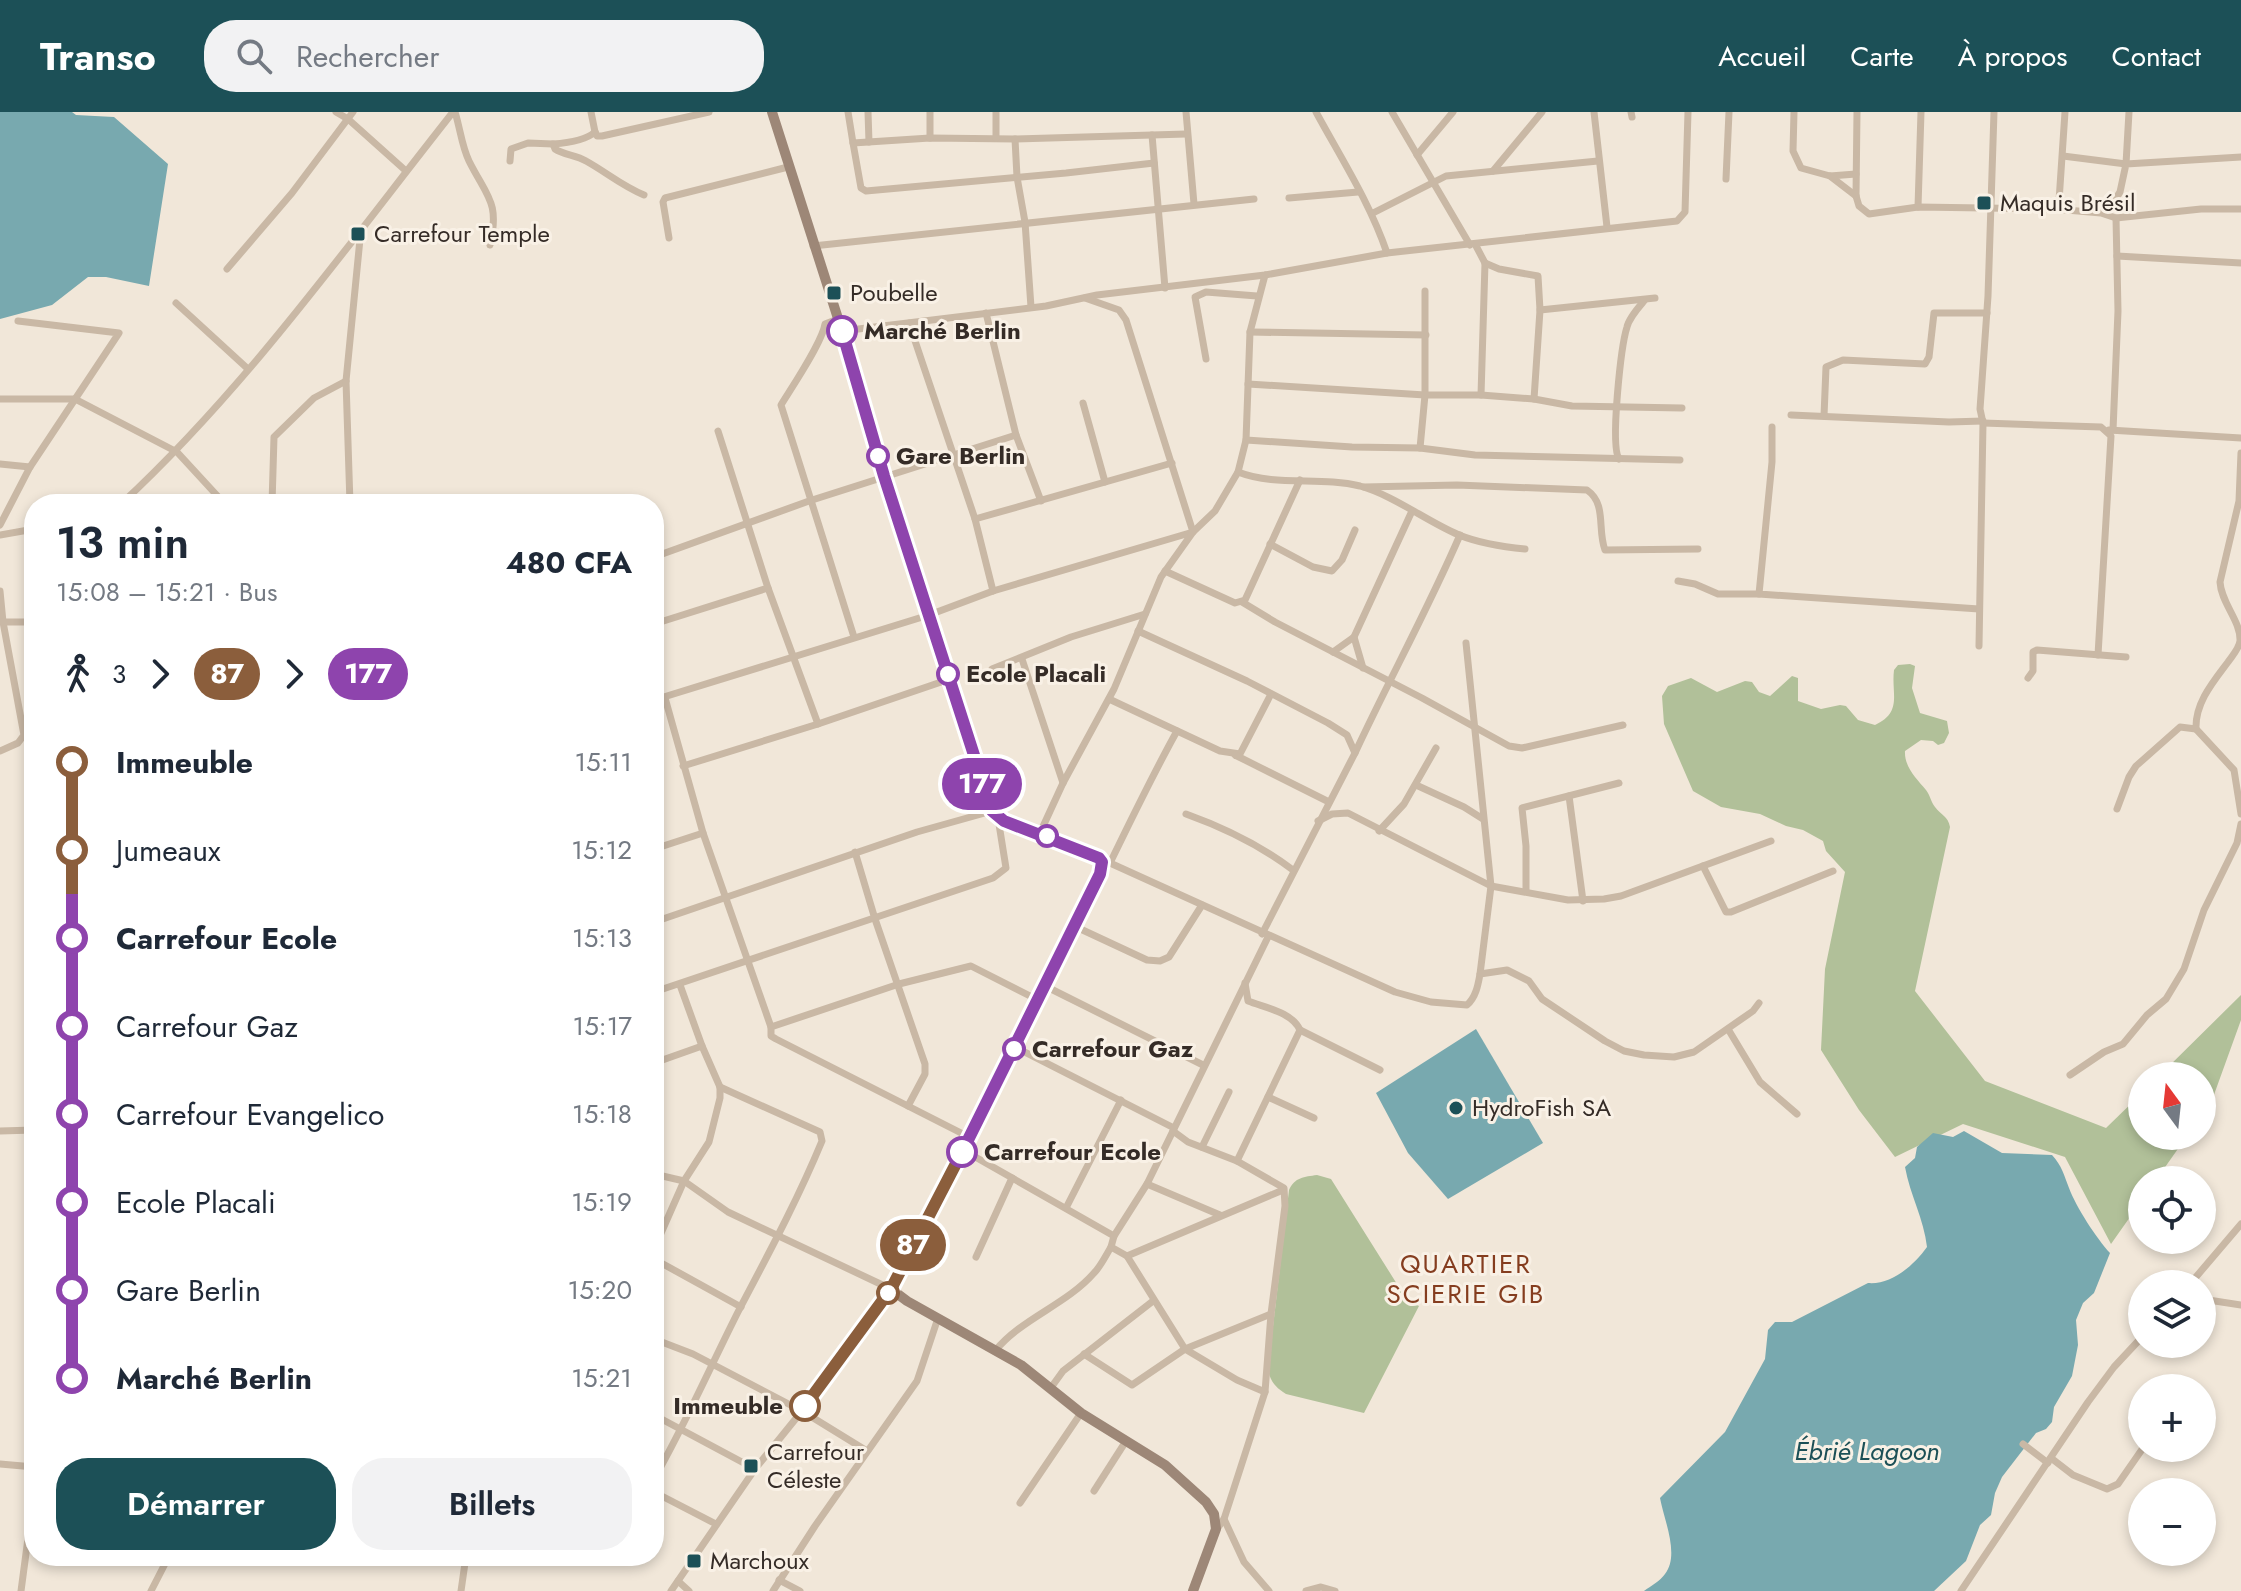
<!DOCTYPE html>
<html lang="fr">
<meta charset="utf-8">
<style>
:root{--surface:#fff;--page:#f2f2f3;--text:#1f2937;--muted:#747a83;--accent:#1c5057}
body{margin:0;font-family:Jost,sans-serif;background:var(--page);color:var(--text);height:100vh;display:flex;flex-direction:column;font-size:30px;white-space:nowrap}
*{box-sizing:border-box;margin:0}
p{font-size:26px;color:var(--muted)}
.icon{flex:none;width:44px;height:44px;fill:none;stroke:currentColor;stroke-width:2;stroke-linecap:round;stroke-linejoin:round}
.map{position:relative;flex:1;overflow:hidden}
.side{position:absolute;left:24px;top:382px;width:640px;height:1072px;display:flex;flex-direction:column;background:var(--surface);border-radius:32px;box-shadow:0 4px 12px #0003}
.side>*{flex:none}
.badge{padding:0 16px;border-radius:26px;font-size:28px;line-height:52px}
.needle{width:52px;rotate:345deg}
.tools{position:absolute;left:2128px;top:950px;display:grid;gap:16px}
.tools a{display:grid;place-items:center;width:88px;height:88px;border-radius:50%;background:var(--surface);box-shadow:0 4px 12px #0003;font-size:40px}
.map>.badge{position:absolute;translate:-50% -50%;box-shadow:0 0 0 4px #fff}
.legs{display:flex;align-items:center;gap:12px;height:88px;padding:0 32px;font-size:26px}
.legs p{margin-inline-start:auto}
.headline{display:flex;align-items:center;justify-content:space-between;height:136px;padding:0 32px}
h1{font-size:44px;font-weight:600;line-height:60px}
.button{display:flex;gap:16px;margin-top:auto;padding:16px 32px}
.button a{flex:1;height:92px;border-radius:32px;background:var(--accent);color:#fff;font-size:32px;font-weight:600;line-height:92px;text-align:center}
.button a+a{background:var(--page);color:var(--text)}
ul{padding:0 32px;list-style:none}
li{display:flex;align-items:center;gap:28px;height:88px;font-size:30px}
li i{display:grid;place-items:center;width:12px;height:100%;margin:0 10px;background:currentColor}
li i::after{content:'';width:20px;height:20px;margin:-10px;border:6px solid;border-radius:50%;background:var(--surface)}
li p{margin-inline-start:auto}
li:first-child i{background:linear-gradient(#0000 50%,currentColor 0)}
li:last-child i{background:linear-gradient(currentColor 50%,#0000 0)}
header{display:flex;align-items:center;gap:48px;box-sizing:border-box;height:112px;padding:0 40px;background:var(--accent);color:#fff}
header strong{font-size:38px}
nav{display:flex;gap:44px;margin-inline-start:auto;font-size:28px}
.search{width:560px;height:72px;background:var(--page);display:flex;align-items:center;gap:20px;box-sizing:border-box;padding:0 28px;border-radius:32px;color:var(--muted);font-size:30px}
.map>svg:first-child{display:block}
.green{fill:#b1c099}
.water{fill:#78a9af}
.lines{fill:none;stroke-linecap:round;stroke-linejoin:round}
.street{stroke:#c9b8a5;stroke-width:7}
.secondary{stroke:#9d8777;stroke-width:10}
.line-1-casing{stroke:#fff;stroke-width:18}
.line-2-casing{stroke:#fff;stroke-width:18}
.line-1{stroke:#8b5e3c;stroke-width:12}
.line-2{stroke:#8e44ad;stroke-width:12}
.poi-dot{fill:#1c5057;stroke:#f9f1e6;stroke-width:3}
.stop-2-dot{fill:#fff;stroke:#8e44ad;stroke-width:4}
.stop-1-dot{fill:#fff;stroke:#8b5e3c;stroke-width:4}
.labels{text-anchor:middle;stroke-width:6;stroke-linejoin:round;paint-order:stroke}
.poi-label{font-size:24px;fill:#352c27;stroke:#f9f1e6;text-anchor:start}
.stop-label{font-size:24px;font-weight:bold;fill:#352c27;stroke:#f9f1e6;text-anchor:start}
.neighbourhood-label{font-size:26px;letter-spacing:2px;fill:#853d1f;stroke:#f9f1e6}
.water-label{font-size:26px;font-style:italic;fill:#1c5057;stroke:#f9f1e6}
</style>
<header>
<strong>Transo</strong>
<div class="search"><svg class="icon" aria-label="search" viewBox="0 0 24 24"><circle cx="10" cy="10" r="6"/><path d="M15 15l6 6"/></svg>Rechercher</div>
<nav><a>Accueil</a><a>Carte</a><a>À propos</a><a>Contact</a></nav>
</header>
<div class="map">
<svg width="2241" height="1479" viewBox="0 0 2241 1479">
<rect width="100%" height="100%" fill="#f1e7d9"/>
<!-- green -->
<g class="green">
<path d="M 1910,552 L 1915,554 L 1912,576 L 1920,601 L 1947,609 L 1949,621 L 1944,631 L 1938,633 L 1933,629 L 1921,628 L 1905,639 C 1904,655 1917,667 1926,678 C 1930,683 1931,690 1935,695 C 1941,703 1948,704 1950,715 L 1915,879 L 1985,969 L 2106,1016 L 2142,981 L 2142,1024 L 2187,1024 L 2156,1068 L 2142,1068 L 2142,1088 L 2111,1132 L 2065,1045 L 1963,1012 L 1895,1045 L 1859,998 L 1821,938 L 1825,857 L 1845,760 L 1826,739 L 1823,729 L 1803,718 L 1786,714 L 1760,702 L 1721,695 L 1693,679 L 1664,612 L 1662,584 L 1668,574 L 1691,566 L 1717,580 L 1745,569 L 1752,570 L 1759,580 L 1770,584 L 1792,564 L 1798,566 L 1798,589 L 1821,597 L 1840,593 L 1846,594 L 1858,608 L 1875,613 C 1903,600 1891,582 1894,558 L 1898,553 Z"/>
<path d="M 2241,883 L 2241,908 L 2211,991 L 2202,1004 L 2202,964 L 2159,964 Z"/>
<path d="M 1317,1063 L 1331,1067 L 1407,1188 L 1419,1194 L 1364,1301 L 1286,1282 C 1275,1275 1270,1269 1268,1257 L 1289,1078 C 1295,1065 1304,1065 1317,1063 Z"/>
</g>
<!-- water -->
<g class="water">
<path d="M 0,0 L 72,0 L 76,3 L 114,5 L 168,52 L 149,174 L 106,165 L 88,165 L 52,193 L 0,207 Z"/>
<path d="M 1476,917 L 1543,1031 L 1448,1087 L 1408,1041 L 1376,981 Z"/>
<path d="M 1964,1019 L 2002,1041 L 2052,1043 C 2062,1054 2064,1063 2069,1076 C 2076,1095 2097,1127 2110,1141 L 2094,1181 L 2083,1191 L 2076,1208 L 2078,1233 L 2072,1264 L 2054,1295 L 2052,1310 L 2046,1317 L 2036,1321 L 2002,1365 L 1995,1381 L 1991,1403 L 1980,1413 L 1966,1449 L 1934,1479 L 1644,1479 C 1651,1474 1660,1469 1665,1462 C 1680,1443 1664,1408 1660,1386 L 1725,1320 L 1765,1247 L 1768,1218 L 1775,1210 L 1792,1210 L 1868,1171 C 1892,1173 1914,1153 1927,1135 C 1924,1107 1910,1083 1905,1055 L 1915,1046 L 1917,1035 L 1933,1021 L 1953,1025 Z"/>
</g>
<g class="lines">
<!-- street -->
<g class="street">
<path d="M 336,0 L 348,7 L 406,59"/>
<path d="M 455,0 C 460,16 462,35 469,49 C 487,85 500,90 490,133"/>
<path d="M 591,0 L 595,20"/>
<path d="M 848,0 L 853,31 L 930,26 L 1015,27 L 1186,22"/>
<path d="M 868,0 L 869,30"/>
<path d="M 1186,0 L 1194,92"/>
<path d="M 1316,0 C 1341,46 1370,91 1387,141"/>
<path d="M 1392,0 L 1470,133"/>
<path d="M 1594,0 L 1607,115"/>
<path d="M 1631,0 L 1632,5"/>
<path d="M 1794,0 L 1793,39 L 1801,56 L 1830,64 L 1856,62"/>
<path d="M 1857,0 L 1856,84 L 1859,94 L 1869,102 L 1918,95 L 2055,97 L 2059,89 L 2065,0"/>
<path d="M 595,20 C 585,29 567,31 553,32 L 555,37 C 564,43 576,43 586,49 C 606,60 622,74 644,83"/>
<path d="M 595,20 L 597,24 L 602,24 L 709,0"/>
<path d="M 1152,23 L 1165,176"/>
<path d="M 930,26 L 930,0"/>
<path d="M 996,26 L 996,0"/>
<path d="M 1015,27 L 1017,65 L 1025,110 L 1031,195"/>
<path d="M 853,31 L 861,76 L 866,79 L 1066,61 L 1154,51"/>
<path d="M 1417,43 L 1453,0"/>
<path d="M 2063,44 L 2126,52 L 2129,0"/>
<path d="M 510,49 L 511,37 L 528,31 L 553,32"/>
<path d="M 1493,59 L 1542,0"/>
<path d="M 1830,64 L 1856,84"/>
<path d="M 1726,67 L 1729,0"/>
<path d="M 1289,86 L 1358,80"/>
<path d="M 1918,95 L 1921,0"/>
<path d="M 2055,97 L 2101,101 L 2116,106 L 2201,97 L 2241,97"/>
<path d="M 1373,101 L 1446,64 L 1598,49"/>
<path d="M 2106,102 L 2120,80 L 2126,52 L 2241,45"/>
<path d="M 669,126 L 663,90 L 665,86 L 788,55"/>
<path d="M 1475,132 L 1485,151 L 1481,283"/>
<path d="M 813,134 L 1254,87"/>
<path d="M 2117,144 L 2241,151"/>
<path d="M 1485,151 L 1499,157 L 1538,164 L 1540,198 L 1534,287"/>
<path d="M 227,157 L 292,81 L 353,0"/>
<path d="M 176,191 L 248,257"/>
<path d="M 1540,198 L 1655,186"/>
<path d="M 986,201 L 1016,323 L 1041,389"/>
<path d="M 838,207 L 825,212 C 822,231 792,275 781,293 L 854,525"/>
<path d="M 909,211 L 975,407 L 993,479"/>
<path d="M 842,219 L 1046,194 L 1097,183 L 1265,163 L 1387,141 L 1677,109 L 1685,100 L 1688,0"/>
<path d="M 1250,220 L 1426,223"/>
<path d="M 1206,247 L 1195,185 L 1206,180 L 1257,184"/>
<path d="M 1248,272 L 1425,283 L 1481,283 L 1534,287 L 1572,294 L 1682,296"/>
<path d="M 0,287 L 75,287 L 177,340 L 223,390"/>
<path d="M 1083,291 L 1105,370"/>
<path d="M 1791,303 L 1949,310 L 1983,309"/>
<path d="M 1824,304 L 1826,255 L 1843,248 L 1925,252 L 1929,245 L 1934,201 L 1987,201"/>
<path d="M 1983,311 L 2101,315 L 2111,324 L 2098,543"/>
<path d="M 1772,315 L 1772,350 L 1759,482 L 1979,497"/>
<path d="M 2109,318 L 2241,326"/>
<path d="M 2113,318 L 2118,199 L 2116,106"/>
<path d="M 718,319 L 768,476 L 818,612 L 950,567"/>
<path d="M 1246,328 L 1352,335 L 1420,336 L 1475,343 L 1680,348"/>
<path d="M 1420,336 L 1425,283 L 1425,179"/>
<path d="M 2241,341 L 2239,389 L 2220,470 C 2221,491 2241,509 2240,529 C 2239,537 2232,544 2228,550 C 2213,570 2195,591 2196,617 L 2234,658 L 2241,702"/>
<path d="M 1619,347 C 1610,333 1621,234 1627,215 C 1629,206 1638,196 1644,189"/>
<path d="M 0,352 L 30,355"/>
<path d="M 1238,360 C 1276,375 1321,364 1360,374 C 1395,384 1426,409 1459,423 C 1479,431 1503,435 1525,437"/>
<path d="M 1364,375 L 1457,373 L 1587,378 C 1607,392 1597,417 1605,438 L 1698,437"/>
<path d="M 121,392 C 246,276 347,134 453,0"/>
<path d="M 272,392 L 274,325 L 314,286 L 346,269"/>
<path d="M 350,392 L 346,269 L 361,117"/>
<path d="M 975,407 L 1172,351"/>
<path d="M 0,413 L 30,355 L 119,221 L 18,209"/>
<path d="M 0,423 L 34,417"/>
<path d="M 1270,432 L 1313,455 L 1332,459 L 1342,448 L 1355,418"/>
<path d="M 654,445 L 809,389 L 1016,323"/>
<path d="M 1165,459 L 1235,491 L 1245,488 L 1300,368"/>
<path d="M 1678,469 L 1695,472 L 1718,482 L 1759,482"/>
<path d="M 0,479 L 3,510 L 24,623 L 18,631 L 0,639"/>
<path d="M 1242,490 L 1275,510 L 1422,586 L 1509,634 L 1522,636 L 1623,613"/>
<path d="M 3,510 L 34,510"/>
<path d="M 654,512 L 768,476"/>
<path d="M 1138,519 L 1247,569 L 1328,611 L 1347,623 L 1355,641 L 1262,822"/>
<path d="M 1354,525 L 1363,556"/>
<path d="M 1466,531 L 1491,774 L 1480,862"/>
<path d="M 1979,534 L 1983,311 L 1980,297 L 1988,184 L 1994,0"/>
<path d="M 1333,540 L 1354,525 L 1412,399"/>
<path d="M 1022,547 L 1063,671"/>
<path d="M 992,557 L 1071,525 L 1145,502"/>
<path d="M 2028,566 L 2033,559 L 2033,540 L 2037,538 L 2126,545"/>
<path d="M 665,586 L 703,721 L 771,915"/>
<path d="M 1109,587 L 1220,639 L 1240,642 L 1271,582"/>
<path d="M 654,588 L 929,503 L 993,479 L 1193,420 L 1126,208 L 1119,198 L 1085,186"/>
<path d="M 1355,641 C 1389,568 1428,497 1460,423"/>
<path d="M 1235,643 L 1329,690"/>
<path d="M 683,654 L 818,612"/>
<path d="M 1416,673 L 1464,695 L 1483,707"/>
<path d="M 1569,684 L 1583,789"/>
<path d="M 2117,697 L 2129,665 L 2136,654 L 2180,615 L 2196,617"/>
<path d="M 1186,702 C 1225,716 1260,733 1293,758"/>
<path d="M 1318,709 L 1332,702 L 1348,701 L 1491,774 L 1568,788 L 1604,787 L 1621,784 L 1771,729"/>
<path d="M 1379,719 L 1404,692 L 1436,636"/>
<path d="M 1040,721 L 1063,671 L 1114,577 L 1161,465 L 1193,420 L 1215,399 L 1238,360 L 1246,328 L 1250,220 L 1265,163"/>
<path d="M 654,737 L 703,721"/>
<path d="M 855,740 L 875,807 L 925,952 L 925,962 L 908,994"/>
<path d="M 1102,750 L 1110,751 L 1395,880 L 1431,890 L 1467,893 C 1476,885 1478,873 1480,862 L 1507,858 L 1529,869 L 1542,887 L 1605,929 L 1624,939 L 1644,943 L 1674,945 L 1694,940 L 1753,899 L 1759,891"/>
<path d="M 1110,751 C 1132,706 1153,662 1177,619"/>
<path d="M 1703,754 L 1726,800 L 1731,800 L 1833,759"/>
<path d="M 1526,779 L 1526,734 L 1522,696 L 1619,671"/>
<path d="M 654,810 L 917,720 L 992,699"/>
<path d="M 1074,814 L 1147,848 L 1160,849 L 1169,845 L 1202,793"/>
<path d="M 1045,874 L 1203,953"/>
<path d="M 654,880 L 993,766 L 1006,756 L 998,706"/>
<path d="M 1728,917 L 1760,970 L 1797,1002"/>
<path d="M 1300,918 L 1380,958"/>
<path d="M 1015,935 L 1174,1016"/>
<path d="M 654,951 L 702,934"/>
<path d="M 2070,963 L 2104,940 L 2123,932 L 2147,903 L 2166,887 L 2184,857 L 2204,798 L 2237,731 L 2241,712"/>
<path d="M 1268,985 L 1314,1006"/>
<path d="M 0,1019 L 34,1018"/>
<path d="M 1173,1019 L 1188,1030 L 1237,1049 L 1284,1076 L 1285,1094 L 1271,1202 L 1265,1280 L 1224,1407 L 1217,1417"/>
<path d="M 969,1025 L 776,927 L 771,924 L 771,915 L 899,872 L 971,854 L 1038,888"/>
<path d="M 1202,1035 L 1229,980"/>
<path d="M 963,1038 L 1114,1124 L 1111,1135 L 1127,1144 L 1185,1237 L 1237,1268 L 1265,1280"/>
<path d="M 1237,1049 L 1300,918 C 1292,900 1266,896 1248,889 L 1245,871"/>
<path d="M 654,1062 L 684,1069 L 728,1100 L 891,1177 L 802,1299 L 755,1357 L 671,1479"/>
<path d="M 1147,1072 L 1220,1103"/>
<path d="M 1066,1096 L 1121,988"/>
<path d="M 1114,1124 L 1147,1072 L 1268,825"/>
<path d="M 654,1137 L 684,1069 L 709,1030 L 720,986 L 720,975 L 702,934 L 680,873"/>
<path d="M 1127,1144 L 1283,1078"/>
<path d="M 976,1145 L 1012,1066"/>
<path d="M 654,1147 L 741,1195"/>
<path d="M 2190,1172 L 2241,1112"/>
<path d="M 2202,1187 L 2241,1193"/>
<path d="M 654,1227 L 693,1242 L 802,1299 L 867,1339"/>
<path d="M 995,1239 C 1022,1206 1066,1193 1094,1161 C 1101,1154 1106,1143 1111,1135"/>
<path d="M 1084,1242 L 1132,1273 L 1185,1237 L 1271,1202"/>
<path d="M 1050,1277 L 1063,1259 L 1153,1189"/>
<path d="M 654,1303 L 755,1357"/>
<path d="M 2023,1332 L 2048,1351"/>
<path d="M 2051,1346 L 2073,1363 L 2107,1377 L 2118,1372 L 2143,1336"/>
<path d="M 0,1352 L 34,1355"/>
<path d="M 654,1367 C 686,1311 711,1253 740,1196 C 769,1141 798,1087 822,1029 L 820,1020 L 720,975"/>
<path d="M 1094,1379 L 1126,1329"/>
<path d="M 654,1380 L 716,1412"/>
<path d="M 1020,1391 L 1081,1301"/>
<path d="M 1224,1407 L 1244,1450 L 1269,1479"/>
<path d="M 779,1468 L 800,1479"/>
<path d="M 678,1469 L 689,1479"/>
<path d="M 21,1479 L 34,1381"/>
<path d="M 151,1479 L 169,1444"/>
<path d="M 461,1479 L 466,1444"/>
<path d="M 773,1479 L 815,1414 L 917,1269 L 938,1206"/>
<path d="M 1306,1479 L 1321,1475 L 1335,1479"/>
<path d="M 1961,1479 L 2088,1290 L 2114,1255 L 2142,1225"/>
</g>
<!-- secondary -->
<path class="secondary" d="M 772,0 L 842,219 L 878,344 L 992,699 L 1004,709 L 1099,746 L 1102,750 L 1100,762 L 891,1177 L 907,1189 L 1021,1253 L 1081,1301 L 1165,1353 L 1206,1390 L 1214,1402 L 1216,1417 L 1193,1479"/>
</g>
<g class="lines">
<!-- line-1 casing -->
<g class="line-1-casing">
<path id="line-1" d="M 805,1294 L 891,1177 L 962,1040"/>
</g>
<!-- line-2 casing -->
<g class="line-2-casing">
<path id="line-2" d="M 842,219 L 884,364 L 992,699 L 1004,709 L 1099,746 L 1102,750 L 1100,762 L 962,1040"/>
</g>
<!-- line-1 -->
<use href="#line-1" class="line-1"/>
<!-- line-2 -->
<use href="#line-2" class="line-2"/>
</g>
<!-- markers -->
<g class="poi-dot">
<rect x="1976" y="83" width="16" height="16" rx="4"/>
<rect x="350" y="114" width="16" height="16" rx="4"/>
<rect x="826" y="173" width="16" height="16" rx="4"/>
<circle cx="1456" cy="996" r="8"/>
<rect x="743" y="1346" width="16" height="16" rx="4"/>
<rect x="686" y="1441" width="16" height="16" rx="4"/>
</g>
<g class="stop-2-dot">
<circle cx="842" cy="219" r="14"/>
<circle cx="878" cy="344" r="10"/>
<circle cx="948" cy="562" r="10"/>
<circle cx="1047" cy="724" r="10"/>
<circle cx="1014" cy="937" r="10"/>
<circle cx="962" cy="1040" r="14"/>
</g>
<g class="stop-1-dot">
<circle cx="888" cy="1181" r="10"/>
<circle cx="805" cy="1294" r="14"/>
</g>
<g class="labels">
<!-- poi labels -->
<g class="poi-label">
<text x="2000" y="99">Maquis Brésil</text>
<text x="374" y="130">Carrefour Temple</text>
<text x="850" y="189">Poubelle</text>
<text x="1472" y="1004">HydroFish SA</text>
<text x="767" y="1348">Carrefour<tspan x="767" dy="28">Céleste</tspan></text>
<text x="710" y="1457">Marchoux</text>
</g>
<!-- stop labels -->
<g class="stop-label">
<text x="864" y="227">Marché Berlin</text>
<text x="896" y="352">Gare Berlin</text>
<text x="966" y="570">Ecole Placali</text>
<text x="1032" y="945">Carrefour Gaz</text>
<text x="984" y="1048">Carrefour Ecole</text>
<text x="783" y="1302" text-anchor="end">Immeuble</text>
</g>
<!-- neighbourhood labels -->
<g class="neighbourhood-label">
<text x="1466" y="1161">QUARTIER<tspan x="1466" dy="30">SCIERIE GIB</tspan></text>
</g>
<!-- water labels -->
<g class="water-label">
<text x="1867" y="1348">Ébrié Lagoon</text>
</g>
</g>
</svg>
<div class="tools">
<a><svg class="needle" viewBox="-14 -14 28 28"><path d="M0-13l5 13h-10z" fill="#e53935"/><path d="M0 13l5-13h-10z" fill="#747a83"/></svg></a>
<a><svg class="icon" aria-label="locate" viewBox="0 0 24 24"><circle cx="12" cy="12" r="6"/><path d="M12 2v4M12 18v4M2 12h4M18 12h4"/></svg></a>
<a><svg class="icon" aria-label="layers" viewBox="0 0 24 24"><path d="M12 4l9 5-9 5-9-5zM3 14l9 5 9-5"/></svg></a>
<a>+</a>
<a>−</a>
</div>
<b class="badge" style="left:913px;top:1133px;background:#8b5e3c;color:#fff">87</b>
<b class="badge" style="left:982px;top:672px;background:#8e44ad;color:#fff">177</b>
<section class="side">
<div class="headline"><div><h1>13 min</h1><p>15:08 – 15:21 · Bus</p></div><b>480 CFA</b></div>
<div class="legs"><svg class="icon" aria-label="walk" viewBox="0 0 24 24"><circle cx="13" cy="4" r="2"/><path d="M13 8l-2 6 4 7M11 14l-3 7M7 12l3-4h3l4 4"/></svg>3<svg class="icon" aria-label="forward" viewBox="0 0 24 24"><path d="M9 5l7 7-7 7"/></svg><b class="badge" style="background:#8b5e3c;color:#fff">87</b><svg class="icon" aria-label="forward" viewBox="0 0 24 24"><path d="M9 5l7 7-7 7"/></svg><b class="badge" style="background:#8e44ad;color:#fff">177</b></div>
<ul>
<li><i style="color:#8b5e3c"></i><b>Immeuble</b><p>15:11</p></li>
<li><i style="color:#8b5e3c"></i><span>Jumeaux</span><p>15:12</p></li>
<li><i style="color:#8e44ad"></i><b>Carrefour Ecole</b><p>15:13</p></li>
<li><i style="color:#8e44ad"></i><span>Carrefour Gaz</span><p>15:17</p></li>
<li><i style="color:#8e44ad"></i><span>Carrefour Evangelico</span><p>15:18</p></li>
<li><i style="color:#8e44ad"></i><span>Ecole Placali</span><p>15:19</p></li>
<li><i style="color:#8e44ad"></i><span>Gare Berlin</span><p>15:20</p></li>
<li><i style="color:#8e44ad"></i><b>Marché Berlin</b><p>15:21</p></li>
</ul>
<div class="button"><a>Démarrer</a><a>Billets</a></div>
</section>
</div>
